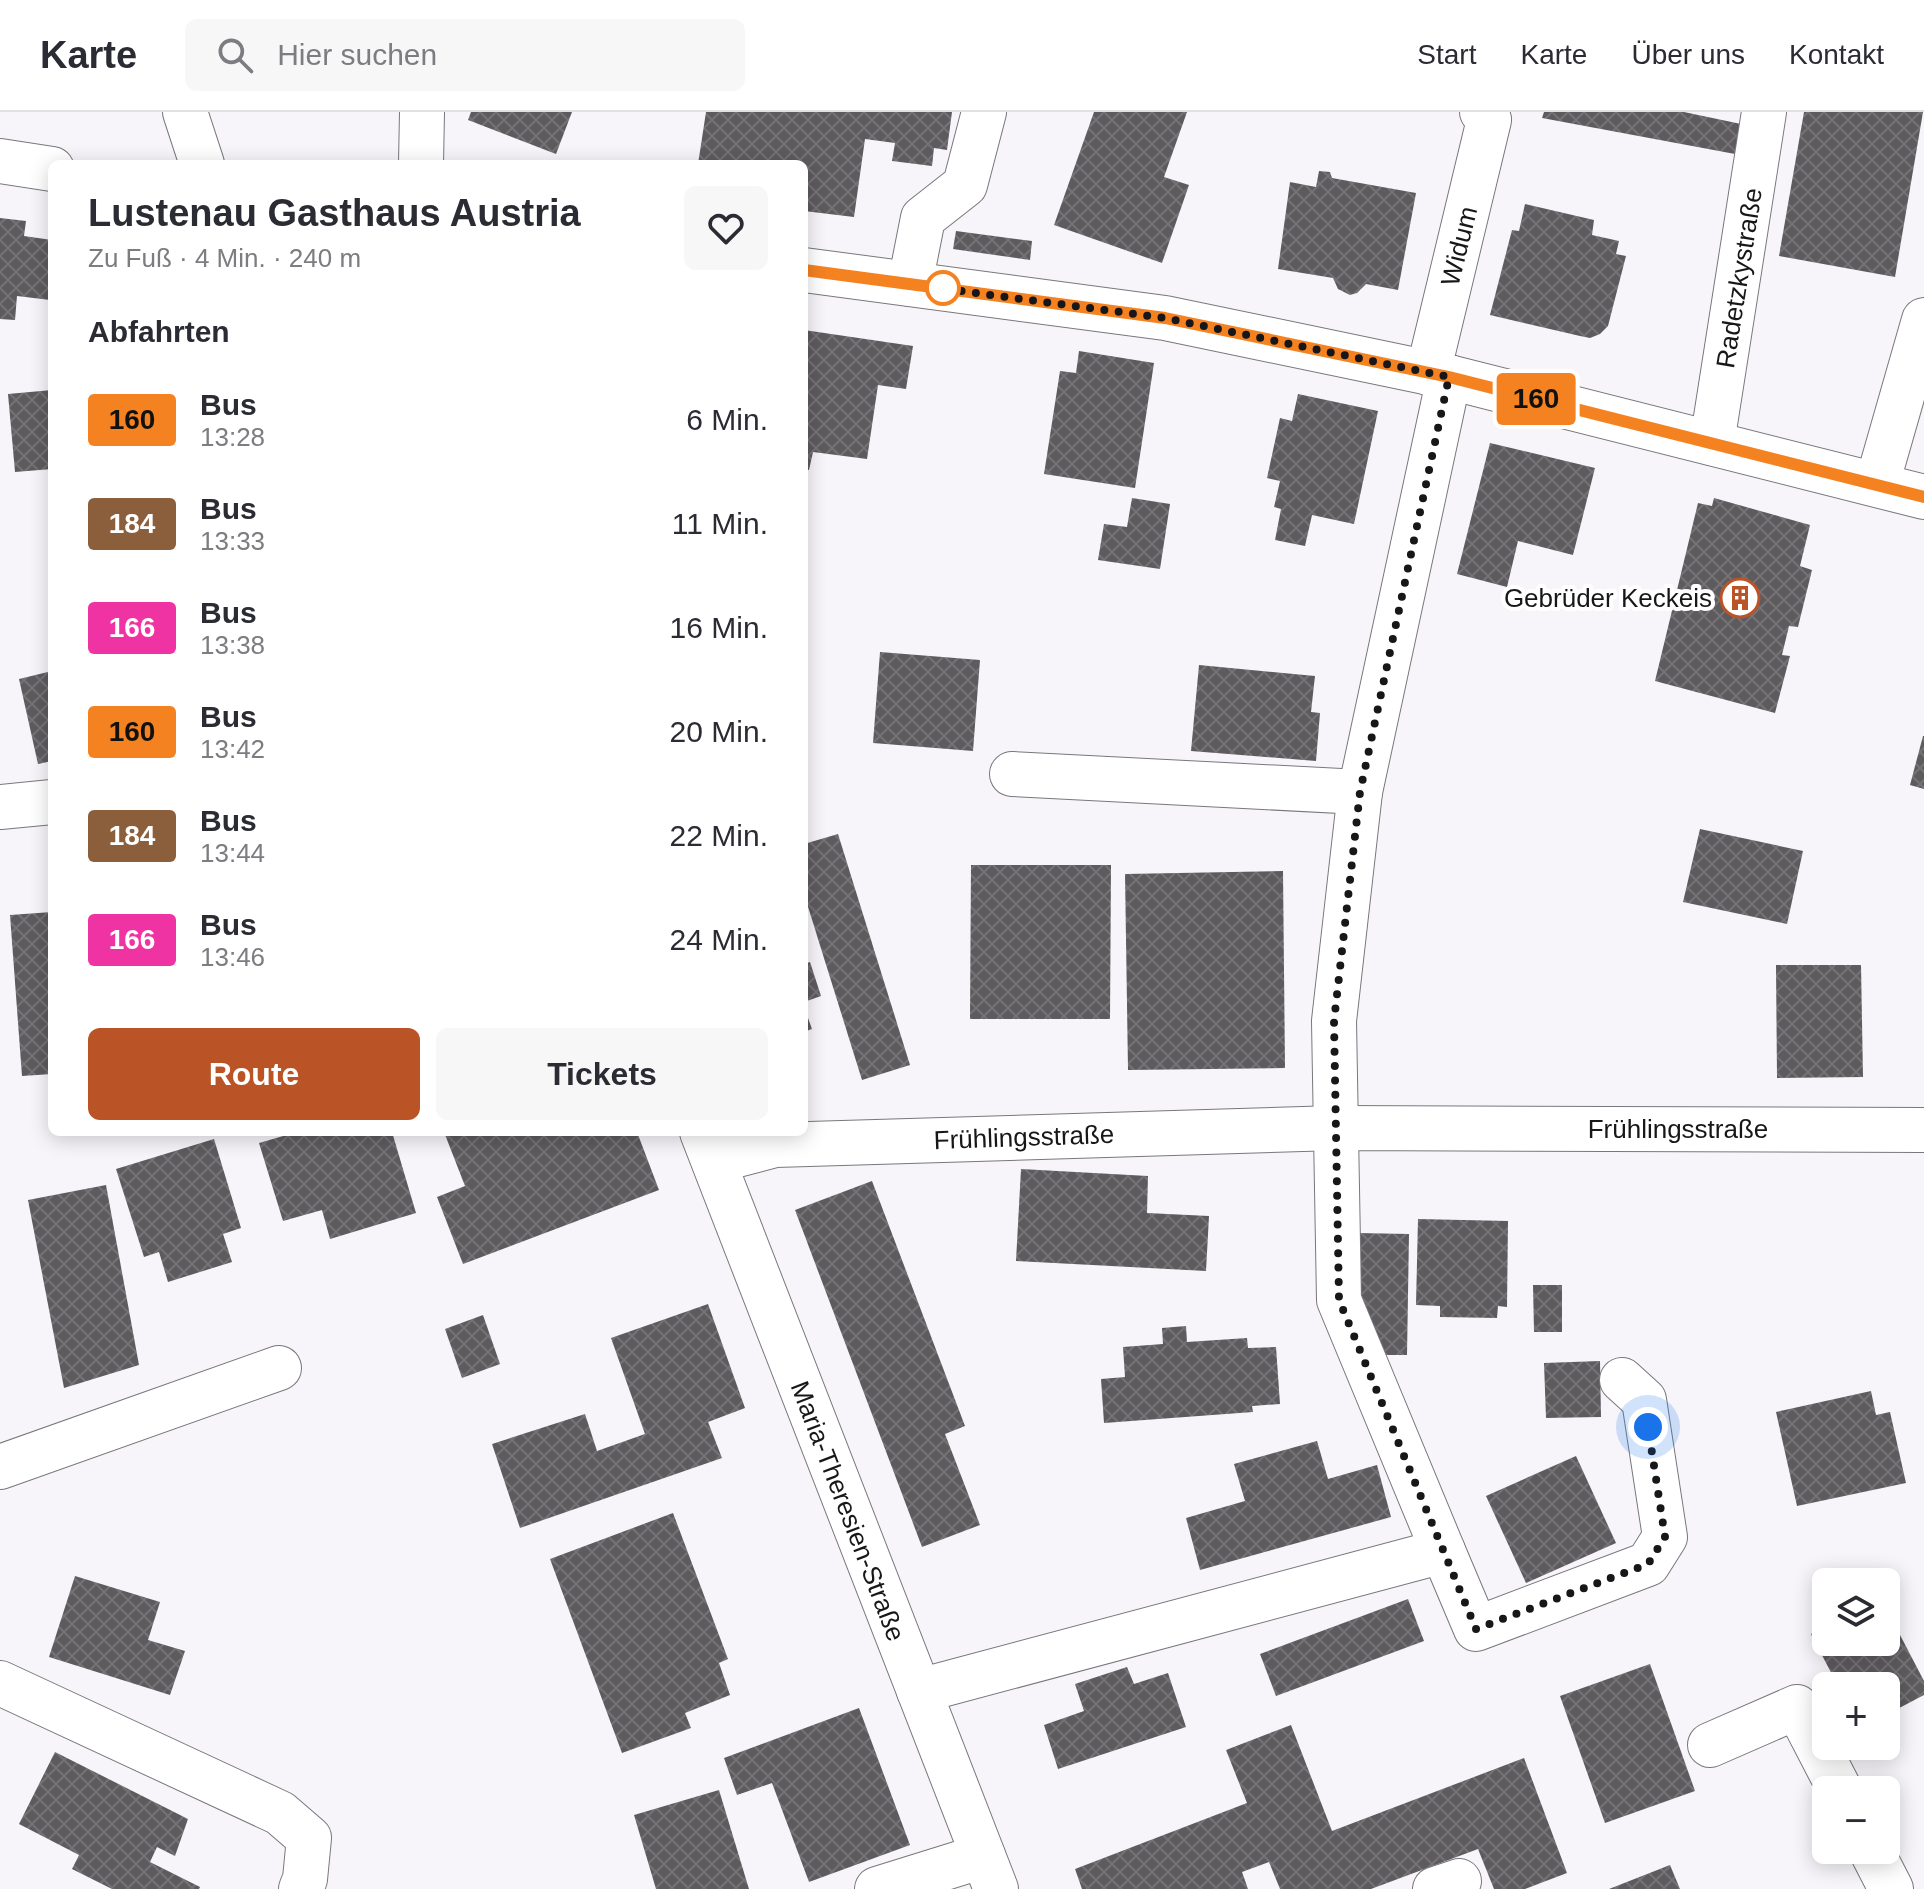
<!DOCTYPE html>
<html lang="de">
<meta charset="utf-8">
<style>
:root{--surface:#fff;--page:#f7f7f7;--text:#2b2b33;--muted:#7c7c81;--line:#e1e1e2;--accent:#ba5426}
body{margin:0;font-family:Helvetica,sans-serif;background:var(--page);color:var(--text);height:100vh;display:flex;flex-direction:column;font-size:30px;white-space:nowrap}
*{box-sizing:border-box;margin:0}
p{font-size:26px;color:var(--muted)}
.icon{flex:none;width:44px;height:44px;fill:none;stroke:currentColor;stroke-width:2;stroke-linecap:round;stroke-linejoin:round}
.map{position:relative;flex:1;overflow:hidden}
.side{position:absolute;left:48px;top:48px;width:760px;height:976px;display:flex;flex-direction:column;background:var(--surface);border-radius:12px;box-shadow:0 4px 20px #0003}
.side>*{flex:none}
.badge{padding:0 16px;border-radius:6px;font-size:28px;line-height:52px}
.controls{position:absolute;left:1812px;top:1456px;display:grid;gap:16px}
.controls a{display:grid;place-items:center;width:88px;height:88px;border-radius:12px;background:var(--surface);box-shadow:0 4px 20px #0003;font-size:40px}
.you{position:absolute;width:40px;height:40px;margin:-20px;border:6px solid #fff;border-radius:50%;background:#1a73e8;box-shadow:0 0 0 12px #1a73e833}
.map>.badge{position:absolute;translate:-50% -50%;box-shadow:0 0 0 4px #fff}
h2{padding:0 40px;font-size:30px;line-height:72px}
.round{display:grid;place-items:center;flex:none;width:84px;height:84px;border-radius:12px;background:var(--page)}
.overview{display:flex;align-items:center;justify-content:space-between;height:136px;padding:0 40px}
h1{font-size:38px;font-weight:800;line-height:60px}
.action{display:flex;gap:16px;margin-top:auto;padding:16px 40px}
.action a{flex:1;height:92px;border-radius:12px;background:var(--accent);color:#fff;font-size:32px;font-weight:800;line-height:92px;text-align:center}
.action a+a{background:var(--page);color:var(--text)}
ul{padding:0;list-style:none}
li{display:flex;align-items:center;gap:24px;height:104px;padding:0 40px}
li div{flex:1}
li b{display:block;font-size:30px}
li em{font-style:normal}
li .badge{min-width:88px;font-weight:700;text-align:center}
header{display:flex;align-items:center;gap:48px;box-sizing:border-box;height:112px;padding:0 40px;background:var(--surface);border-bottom:2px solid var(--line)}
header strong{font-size:38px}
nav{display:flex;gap:44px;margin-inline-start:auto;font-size:28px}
.search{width:560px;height:72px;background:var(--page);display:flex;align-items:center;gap:20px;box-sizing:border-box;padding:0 28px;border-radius:12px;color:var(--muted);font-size:30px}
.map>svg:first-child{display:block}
.building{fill:url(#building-cross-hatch)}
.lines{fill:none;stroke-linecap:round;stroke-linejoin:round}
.minor-casing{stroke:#79777c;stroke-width:46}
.minor{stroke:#fff;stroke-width:44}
.line-casing{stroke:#fff;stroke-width:18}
.line{stroke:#f58220;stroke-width:12}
.walk{stroke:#171618;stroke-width:8;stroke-dasharray:0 14.4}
.stop-dot{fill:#fff;stroke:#f58220;stroke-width:4}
.labels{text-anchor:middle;stroke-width:8;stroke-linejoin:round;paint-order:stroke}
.street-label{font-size:26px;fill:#171618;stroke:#fff}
.poi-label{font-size:26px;fill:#171618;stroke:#fff;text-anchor:end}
</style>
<header>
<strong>Karte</strong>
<div class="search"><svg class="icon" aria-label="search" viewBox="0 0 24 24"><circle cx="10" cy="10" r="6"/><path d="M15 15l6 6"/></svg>Hier suchen</div>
<nav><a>Start</a><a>Karte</a><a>Über uns</a><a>Kontakt</a></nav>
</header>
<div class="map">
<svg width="1924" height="1777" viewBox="0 0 1924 1777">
<defs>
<pattern id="building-cross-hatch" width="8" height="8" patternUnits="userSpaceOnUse" patternTransform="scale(2)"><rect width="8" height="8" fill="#5e5b5f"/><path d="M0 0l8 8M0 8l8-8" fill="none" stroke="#757276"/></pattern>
</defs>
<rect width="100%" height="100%" fill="#f7f5fa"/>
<!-- building -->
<g class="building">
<path d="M 471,0 L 572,0 L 556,42 L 468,8 Z"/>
<path d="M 706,0 L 952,0 L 947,38 L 934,36 L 932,54 L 892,49 L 895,31 L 865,27 L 854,105 L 804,99 L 804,52 L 698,52 Z"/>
<path d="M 1094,0 L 1187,0 L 1164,65 L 1189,73 L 1162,151 L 1054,113 Z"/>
<path d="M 1544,0 L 1684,0 L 1741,12 L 1735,42 L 1542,6 Z"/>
<path d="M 1804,0 L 1923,0 L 1895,165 L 1779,144 Z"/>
<path d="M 1319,59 L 1330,60 L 1332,66 L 1416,81 L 1398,178 L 1366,172 L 1357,181 L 1350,183 L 1338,177 L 1333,166 L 1278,157 L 1290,70 L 1316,75 Z"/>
<path d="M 1525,92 L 1594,108 L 1592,123 L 1619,129 L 1616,142 L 1626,144 L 1608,214 L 1600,222 L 1590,226 L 1580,224 L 1490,203 L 1512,118 L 1519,119 Z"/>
<path d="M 0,106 L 26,109 L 24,124 L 52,128 L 50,188 L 17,184 L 15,208 L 0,207 Z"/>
<path d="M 956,119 L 1032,129 L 1030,148 L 953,137 Z"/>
<path d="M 804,218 L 913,234 L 906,277 L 878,273 L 867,347 L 813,340 L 809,358 L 804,357 Z"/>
<path d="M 1079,239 L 1154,251 L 1135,376 L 1044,362 L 1060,259 L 1076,261 Z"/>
<path d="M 52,278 L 52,357 L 15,360 L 8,282 Z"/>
<path d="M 1298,282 L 1378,299 L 1354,412 L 1312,403 L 1305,434 L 1275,428 L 1281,397 L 1274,395 L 1280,369 L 1267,366 L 1280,306 L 1292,309 Z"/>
<path d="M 1490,331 L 1595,356 L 1573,443 L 1518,429 L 1507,475 L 1457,462 Z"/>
<path d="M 1132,386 L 1170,392 L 1160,457 L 1098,448 L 1104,412 L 1127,415 Z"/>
<path d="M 1714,386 L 1810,413 L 1800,454 L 1812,458 L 1798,515 L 1789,514 L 1782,543 L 1790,544 L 1775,601 L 1655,569 L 1698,391 L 1712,394 Z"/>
<path d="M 880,540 L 980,548 L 973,639 L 873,631 Z"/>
<path d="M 1199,553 L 1315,564 L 1311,600 L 1320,601 L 1316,649 L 1191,639 Z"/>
<path d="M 52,559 L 52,649 L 38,652 L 19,567 Z"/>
<path d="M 1923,624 L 1924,624 L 1924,677 L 1910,673 Z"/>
<path d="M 1700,717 L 1803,739 L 1787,812 L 1683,790 Z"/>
<path d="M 838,722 L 910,953 L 862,968 L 804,782 L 804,732 Z"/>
<path d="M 971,753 L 1111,753 L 1110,907 L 970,907 Z"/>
<path d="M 1283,759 L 1285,956 L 1128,958 L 1125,762 Z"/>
<path d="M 52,800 L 52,962 L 22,964 L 10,803 Z"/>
<path d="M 810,850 L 821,884 L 804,890 L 804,852 Z"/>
<path d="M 1776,853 L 1861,853 L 1863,965 L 1777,966 Z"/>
<path d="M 804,895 L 812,917 L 804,920 Z"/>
<path d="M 297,1020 L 392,1020 L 416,1101 L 330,1127 L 322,1098 L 283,1109 L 259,1031 Z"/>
<path d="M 444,1020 L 637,1020 L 659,1078 L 463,1152 L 437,1085 L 465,1074 Z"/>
<path d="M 214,1027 L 241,1116 L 223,1122 L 232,1150 L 168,1170 L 159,1140 L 144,1145 L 116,1057 Z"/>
<path d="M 1021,1057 L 1148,1064 L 1147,1101 L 1209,1104 L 1206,1159 L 1016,1149 Z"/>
<path d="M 872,1069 L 965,1314 L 945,1322 L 980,1413 L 922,1435 L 795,1098 Z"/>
<path d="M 106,1073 L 139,1253 L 64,1276 L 28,1088 Z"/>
<path d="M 1418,1107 L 1508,1109 L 1507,1195 L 1498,1194 L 1497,1206 L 1440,1205 L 1440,1194 L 1416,1193 Z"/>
<path d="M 1357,1121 L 1409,1122 L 1407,1243 L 1380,1243 L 1356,1184 Z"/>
<path d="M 1533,1173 L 1562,1173 L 1562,1220 L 1534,1220 Z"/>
<path d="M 708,1192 L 745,1296 L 708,1310 L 722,1346 L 520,1416 L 492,1332 L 585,1302 L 597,1339 L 645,1322 L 611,1226 Z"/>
<path d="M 483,1203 L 500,1252 L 462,1266 L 445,1217 Z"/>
<path d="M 1186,1214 L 1187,1230 L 1247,1226 L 1248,1236 L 1276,1235 L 1280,1292 L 1252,1294 L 1253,1300 L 1104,1311 L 1101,1267 L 1125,1265 L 1123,1235 L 1163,1232 L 1162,1216 Z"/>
<path d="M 1600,1249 L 1601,1305 L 1546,1306 L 1544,1251 Z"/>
<path d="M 1871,1279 L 1876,1303 L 1890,1300 L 1906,1371 L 1797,1394 L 1776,1300 Z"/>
<path d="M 1317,1329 L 1328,1367 L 1377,1353 L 1391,1405 L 1200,1458 L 1186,1406 L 1245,1389 L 1234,1352 Z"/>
<path d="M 1576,1344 L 1616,1431 L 1526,1471 L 1486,1384 Z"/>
<path d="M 673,1401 L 728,1547 L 719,1551 L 730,1583 L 685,1601 L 691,1616 L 622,1641 L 550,1447 Z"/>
<path d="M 75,1464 L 160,1490 L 148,1528 L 185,1539 L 170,1583 L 49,1545 Z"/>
<path d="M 1408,1487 L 1424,1529 L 1276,1584 L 1260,1542 Z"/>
<path d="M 1886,1496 L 1924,1569 L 1924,1583 L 1886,1603 L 1886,1574 L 1838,1574 L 1811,1522 L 1826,1514 L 1826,1530 L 1886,1530 Z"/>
<path d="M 1650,1552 L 1695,1679 L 1605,1711 L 1560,1584 Z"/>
<path d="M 1127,1555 L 1134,1572 L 1168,1561 L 1186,1615 L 1058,1657 L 1044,1613 L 1084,1599 L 1075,1572 Z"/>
<path d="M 859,1596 L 910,1733 L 809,1770 L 772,1671 L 737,1683 L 724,1646 Z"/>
<path d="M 1291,1613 L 1332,1719 L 1524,1646 L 1567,1761 L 1525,1777 L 1494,1777 L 1478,1737 L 1371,1777 L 1280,1777 L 1269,1750 L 1242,1760 L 1248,1777 L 1082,1777 L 1075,1757 L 1247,1691 L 1226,1638 Z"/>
<path d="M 55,1640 L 188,1707 L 175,1744 L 157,1735 L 150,1750 L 200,1775 L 199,1777 L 112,1777 L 72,1757 L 79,1743 L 19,1712 Z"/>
<path d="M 719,1678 L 749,1777 L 656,1777 L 634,1703 Z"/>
<path d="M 1670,1753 L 1680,1777 L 1609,1777 Z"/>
</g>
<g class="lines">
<!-- minor casing -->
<g class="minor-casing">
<g id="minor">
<path d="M 185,0 L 202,52"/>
<path d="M 0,49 L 52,57"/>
<path d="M 421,52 L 422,0"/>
<path d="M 804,158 L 1165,206 L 1449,265 L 1924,385"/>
<path d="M 910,172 L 923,106 L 965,73 L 984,0"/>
<path d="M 1428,261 L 1489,8 L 1482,0"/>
<path d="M 1712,331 L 1764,0"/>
<path d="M 1877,372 L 1924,208"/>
<path d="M 1012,662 L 1360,680"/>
<path d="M 0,695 L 52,690"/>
<path d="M 702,1020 L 996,1777"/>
<path d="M 714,1049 L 775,1033 L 1336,1016 L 1924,1018"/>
<path d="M 0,1355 L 279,1256"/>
<path d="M 1443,1439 L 1339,1188 L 1334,909 L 1360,680 L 1449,265"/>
<path d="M 0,1571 L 280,1701 L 309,1726 L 305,1767 L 301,1777"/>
<path d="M 919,1579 L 1443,1439 L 1476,1517 L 1648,1452 L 1665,1425 L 1644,1288 L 1622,1268"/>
<path d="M 1710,1633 L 1797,1595 L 1840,1678"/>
<path d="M 1871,1738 L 1891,1777"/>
<path d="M 877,1777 L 983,1744"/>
<path d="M 1435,1777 L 1459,1769"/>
</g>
</g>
<!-- minor -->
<use href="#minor" class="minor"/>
</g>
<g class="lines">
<!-- line casing -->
<g class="line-casing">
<path id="line" d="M 804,158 L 1165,206 L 1449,265 L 1924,385"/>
</g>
<!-- line -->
<use href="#line" class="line"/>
<!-- walk -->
<path class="walk" d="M 943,176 L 938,176 L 1165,206 L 1449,265 L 1360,680 L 1334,909 L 1339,1188 L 1476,1517 L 1648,1452 L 1665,1425 L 1648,1315"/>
</g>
<!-- icons -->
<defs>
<g id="building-ring" transform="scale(2)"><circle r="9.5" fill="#fff" stroke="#ba5426" stroke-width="1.5"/><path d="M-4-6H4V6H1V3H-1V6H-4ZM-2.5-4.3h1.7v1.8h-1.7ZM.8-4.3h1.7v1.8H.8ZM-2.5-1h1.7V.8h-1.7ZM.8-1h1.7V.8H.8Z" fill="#ba5426"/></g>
</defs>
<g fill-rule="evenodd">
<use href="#building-ring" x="1740" y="486"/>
</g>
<!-- markers -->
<circle class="stop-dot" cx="943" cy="176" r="16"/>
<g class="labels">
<!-- street labels -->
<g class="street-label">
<text transform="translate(1459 134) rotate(-76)" y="9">Widum</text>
<text transform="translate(1739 166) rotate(-81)" y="9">Radetzkystraße</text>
<text x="1678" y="1026">Frühlingsstraße</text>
<text transform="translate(1024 1025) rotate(-2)" y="9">Frühlingsstraße</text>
<text transform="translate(848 1399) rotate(69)" y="9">Maria-Theresien-Straße</text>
</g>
<!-- poi labels -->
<g class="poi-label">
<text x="1712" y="495">Gebrüder Keckeis</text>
</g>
</g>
</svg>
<div class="controls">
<a><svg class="icon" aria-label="layers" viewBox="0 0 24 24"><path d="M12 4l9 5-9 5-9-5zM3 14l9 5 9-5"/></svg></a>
<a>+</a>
<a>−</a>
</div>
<div class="you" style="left:1648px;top:1315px"></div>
<b class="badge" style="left:1536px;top:287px;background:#f58220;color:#111">160</b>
<section class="side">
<div class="overview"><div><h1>Lustenau Gasthaus Austria</h1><p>Zu Fuß · 4 Min. · 240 m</p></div><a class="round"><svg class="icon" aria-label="heart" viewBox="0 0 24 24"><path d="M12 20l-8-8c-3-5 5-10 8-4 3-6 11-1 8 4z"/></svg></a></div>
<h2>Abfahrten</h2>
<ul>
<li><span class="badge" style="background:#f58220;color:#111">160</span><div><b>Bus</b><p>13:28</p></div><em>6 Min.</em></li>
<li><span class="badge" style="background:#8b5e3c;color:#fff">184</span><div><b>Bus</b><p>13:33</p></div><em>11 Min.</em></li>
<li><span class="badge" style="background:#f033a3;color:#fff">166</span><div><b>Bus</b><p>13:38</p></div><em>16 Min.</em></li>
<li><span class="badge" style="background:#f58220;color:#111">160</span><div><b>Bus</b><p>13:42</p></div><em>20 Min.</em></li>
<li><span class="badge" style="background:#8b5e3c;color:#fff">184</span><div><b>Bus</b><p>13:44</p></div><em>22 Min.</em></li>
<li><span class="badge" style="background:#f033a3;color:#fff">166</span><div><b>Bus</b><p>13:46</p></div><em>24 Min.</em></li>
</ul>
<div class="action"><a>Route</a><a>Tickets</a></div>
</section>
</div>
